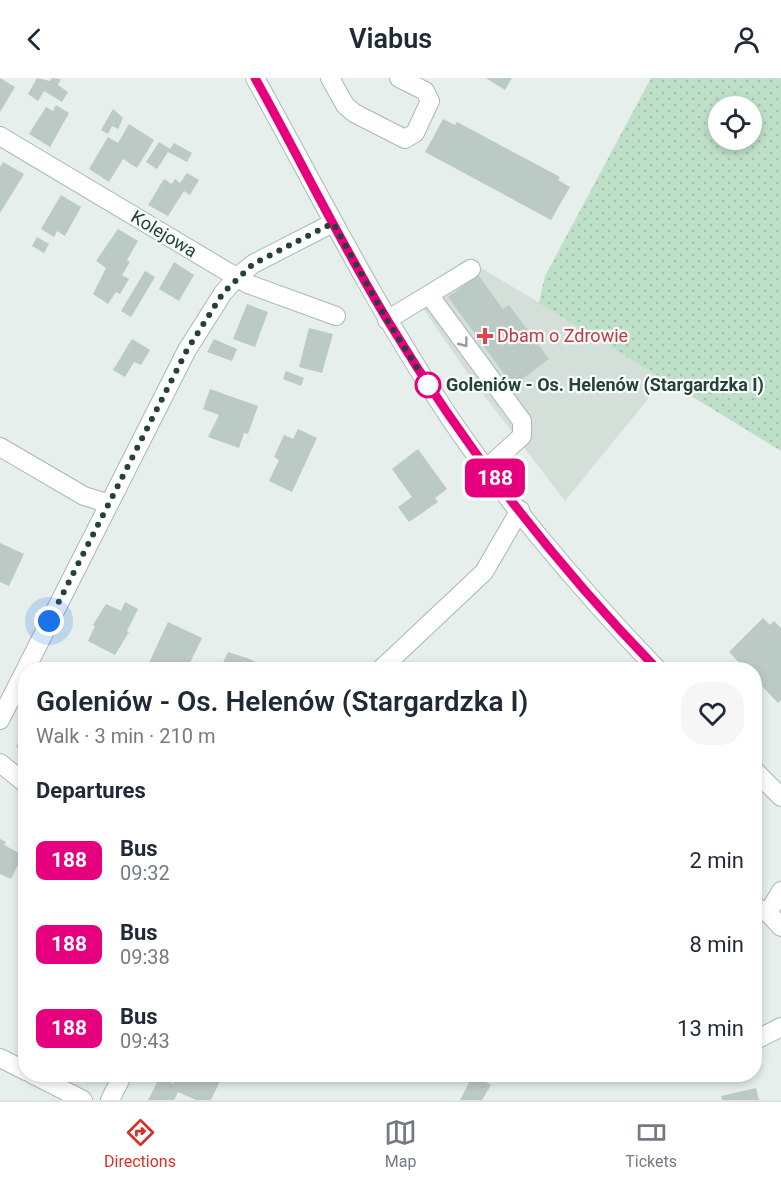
<!DOCTYPE html>
<meta charset="utf-8">
<style>
:root{--surface:#fff;--page:#f6f6f7;--text:#1f2937;--muted:#747a83;--line:#e0e1e3;--accent:#d93025}
body{margin:0;font-family:Roboto,sans-serif;background:var(--page);color:var(--text);height:100vh;display:flex;flex-direction:column;font-size:22px;white-space:nowrap}
*{box-sizing:border-box;margin:0}
p{font-size:20px;color:var(--muted)}
.icon{flex:none;width:33px;height:33px;fill:none;stroke:currentColor;stroke-width:2;stroke-linecap:round;stroke-linejoin:round}
.map{position:relative;flex:1;overflow:hidden}
.drawer{position:absolute;left:18px;top:584px;width:744px;height:420px;display:flex;flex-direction:column;background:var(--surface);border-radius:24px;box-shadow:0 3px 9px #0003}
.drawer>*{flex:none}
.badge{padding:0 12px;border-radius:9px;font-size:21px;line-height:39px}
.buttons{position:absolute;left:708px;top:18px;display:grid;gap:12px}
.buttons a{display:grid;place-items:center;width:54px;height:54px;border-radius:50%;background:var(--surface);box-shadow:0 3px 9px #0003;font-size:30px}
.you{position:absolute;width:30px;height:30px;margin:-15px;border:4px solid #fff;border-radius:50%;background:#1a73e8;box-shadow:0 0 0 9px #1a73e833}
.map>.badge{position:absolute;translate:-50% -50%;box-shadow:0 0 0 3px #fff}
h2{padding:0 18px;font-size:22px;line-height:54px}
.round{display:grid;place-items:center;flex:none;width:63px;height:63px;border-radius:24px;background:var(--page)}
.head{display:flex;align-items:center;justify-content:space-between;height:102px;padding:0 18px}
h1{font-size:28px;font-weight:600;line-height:45px}
ul{padding:0;list-style:none}
li{display:flex;align-items:center;gap:18px;height:84px;padding:0 18px}
li div{flex:1}
li b{display:block;font-size:22px}
li em{font-style:normal}
li .badge{min-width:66px;font-weight:700;text-align:center}
header{display:flex;justify-content:space-between;align-items:center;height:78px;padding:0 18px;background:var(--surface);font-size:27px;font-weight:600}
.tab-bar{display:flex;justify-content:space-around;align-items:center;height:84px;border-top:2px solid var(--line);background:var(--surface);font-size:16px;color:var(--muted)}
.tab-bar a{display:grid;justify-items:center;gap:3px}
.tab-bar .selected{color:var(--accent)}
.map>svg:first-child{display:block}
.built{fill:#d4dfda}
.grass{fill:url(#grass-dots);fill-rule:evenodd}
.building{fill:#bbcac4}
.lines{fill:none;stroke-linecap:round;stroke-linejoin:round}
.minor-casing{stroke:#a8b8b2;stroke-width:20}
.minor{stroke:#fff;stroke-width:18}
.oneway{stroke:#92a09c}
.line-casing{stroke:#fff;stroke-width:14}
.line{stroke:#e6007e;stroke-width:9}
.walk{stroke:#24423a;stroke-width:6;stroke-dasharray:0 10.8}
.health-dot{fill:#e0444e;stroke:#f7fbf9;stroke-width:2}
.stop-dot{fill:#fff;stroke:#e6007e;stroke-width:3}
.labels{text-anchor:middle;stroke-width:4.5;stroke-linejoin:round;paint-order:stroke}
.street-label{font-size:18px;fill:#24423a;stroke:#f7fbf9}
.health-label{font-size:18px;fill:#be3a42;stroke:#f7fbf9;text-anchor:start}
.stop-label{font-size:18px;font-weight:bold;fill:#24423a;stroke:#f7fbf9;text-anchor:start}
</style>
<header><svg class="icon" aria-label="back" viewBox="0 0 24 24"><path d="M15 5l-7 7 7 7"/></svg>Viabus<svg class="icon" aria-label="person" viewBox="0 0 24 24"><circle cx="12" cy="8" r="4"/><path d="M4 21q1-7 8-7t8 7"/></svg></header>
<div class="map">
<svg width="781" height="1022" viewBox="0 0 781 1022">
<defs>
<pattern id="grass-dots" width="8" height="8" patternUnits="userSpaceOnUse" patternTransform="scale(1.5)"><rect width="8" height="8" fill="#bfe0c8"/><path d="M2 2h.1M6 6h.1" fill="none" stroke="#a4c1ad" stroke-width="1.8" stroke-linecap="round"/></pattern>
</defs>
<rect width="100%" height="100%" fill="#e6efeb"/>
<!-- built -->
<path class="built" d="M 466,181 L 665,300 L 565,423 L 473,303 L 413,216 Z"/>
<!-- grass -->
<path class="grass" d="M 651,0 L 781,0 L 781,373 L 539,225 L 545,198 ZM 718,28 L 752,28 L 752,62 L 718,62 Z"/>
<!-- building -->
<g class="building">
<path d="M 0,0 L 15,9 L 0,34 Z"/>
<path d="M 37,0 L 50,3 L 52,0 L 61,1 L 58,7 L 68,14 L 62,24 L 44,13 L 38,23 L 28,16 Z"/>
<path d="M 486,0 L 512,0 L 505,12 Z"/>
<path d="M 56,27 L 69,35 L 50,69 L 29,56 L 46,29 L 53,33 Z"/>
<path d="M 113,31 L 123,40 L 118,51 L 112,48 L 108,56 L 101,52 Z"/>
<path d="M 443,41 L 455,47 L 457,44 L 560,99 L 558,102 L 570,109 L 551,142 L 425,74 Z"/>
<path d="M 129,46 L 154,62 L 137,90 L 123,81 L 109,104 L 89,91 L 108,59 L 118,65 Z"/>
<path d="M 159,64 L 170,71 L 174,65 L 192,75 L 187,84 L 168,74 L 157,91 L 146,84 Z"/>
<path d="M 3,84 L 24,96 L 0,135 L 0,89 Z"/>
<path d="M 187,95 L 199,102 L 190,117 L 184,113 L 168,138 L 148,127 L 164,101 L 172,106 L 175,101 L 180,105 Z"/>
<path d="M 61,117 L 81,129 L 65,158 L 57,153 L 54,159 L 41,151 Z"/>
<path d="M 118,151 L 138,163 L 127,182 L 130,184 L 122,197 L 129,201 L 120,216 L 116,214 L 108,226 L 93,216 L 106,190 L 96,183 Z"/>
<path d="M 37,159 L 49,166 L 44,175 L 32,168 Z"/>
<path d="M 174,184 L 194,197 L 179,223 L 159,211 Z"/>
<path d="M 145,193 L 155,199 L 131,239 L 121,233 Z"/>
<path d="M 478,197 L 503,231 L 509,227 L 549,281 L 513,308 L 448,219 Z"/>
<path d="M 247,226 L 268,234 L 255,269 L 233,261 Z"/>
<path d="M 309,250 L 333,256 L 322,295 L 299,289 Z"/>
<path d="M 132,261 L 150,272 L 141,287 L 134,284 L 125,299 L 113,292 Z"/>
<path d="M 214,261 L 237,271 L 232,283 L 207,274 Z"/>
<path d="M 286,293 L 304,300 L 301,308 L 283,301 Z"/>
<path d="M 210,311 L 258,328 L 248,356 L 244,355 L 239,370 L 208,359 L 219,337 L 203,331 Z"/>
<path d="M 298,351 L 317,360 L 292,414 L 269,403 L 279,382 L 274,379 L 284,357 L 293,361 Z"/>
<path d="M 418,371 L 447,411 L 435,420 L 438,424 L 409,444 L 398,429 L 412,419 L 392,391 Z"/>
<path d="M 0,465 L 24,476 L 9,508 L 0,504 Z"/>
<path d="M 125,524 L 138,531 L 127,553 L 129,554 L 115,577 L 88,563 L 95,548 L 93,547 L 106,526 L 121,533 Z"/>
<path d="M 763,540 L 770,547 L 774,543 L 781,550 L 781,622 L 778,625 L 754,600 L 754,591 L 745,591 L 729,574 Z"/>
<path d="M 168,544 L 202,560 L 187,591 L 146,591 Z"/>
<path d="M 228,574 L 247,580 L 270,591 L 220,591 Z"/>
<path d="M 26,649 L 26,673 L 16,669 Z"/>
<path d="M 0,761 L 6,764 L 4,767 L 23,777 L 11,801 L 0,796 Z"/>
<path d="M 174,996 L 205,996 L 220,1003 L 211,1022 L 196,1022 L 178,1014 L 174,1022 L 148,1022 L 160,999 L 174,1006 Z"/>
<path d="M 473,997 L 491,1007 L 482,1022 L 460,1022 Z"/>
<path d="M 756,1010 L 759,1022 L 722,1022 L 721,1018 Z"/>
</g>
<g class="lines">
<!-- minor casing -->
<g class="minor-casing">
<g id="minor">
<path d="M 255,0 C 314,106 368,214 434,316 C 495,411 579,510 657,591"/>
<path d="M 330,0 L 345,27 L 354,35 L 405,61 L 415,55 L 430,23 L 425,13 L 399,0"/>
<path d="M 0,58 L 248,206 L 336,238"/>
<path d="M 430,218 L 522,343 L 522,358 L 487,390"/>
<path d="M 387,242 L 471,191"/>
<path d="M 0,369 L 84,418 L 107,425"/>
<path d="M 381,591 L 484,494 L 520,432"/>
<path d="M 0,642 L 187,272 L 223,215 L 237,199 L 253,186 L 333,145"/>
<path d="M 0,685 L 26,706"/>
<path d="M 754,692 L 781,719"/>
<path d="M 754,828 L 768,835 L 781,849"/>
<path d="M 768,835 L 781,813"/>
<path d="M 754,963 L 781,949"/>
<path d="M 0,980 L 26,993"/>
<path d="M 32,996 L 83,1022"/>
<path d="M 110,1022 L 123,996"/>
</g>
</g>
<!-- minor -->
<use href="#minor" class="minor"/>
</g>
<!-- one-way arrows -->
<defs><path id="oneway-chevron" d="M-2-3.5L2.5 0L-2 3.5" fill="none" stroke-width="1.6" stroke-linecap="round" stroke-linejoin="round" transform="scale(1.5)"/></defs>
<use class="oneway" href="#oneway-chevron" transform="translate(464 265) rotate(53)"/>
<g class="lines">
<!-- line casing -->
<g class="line-casing">
<path id="line" d="M 255,0 C 300,81 340,164 388,243 C 464,368 555,486 657,591"/>
</g>
<!-- line -->
<use href="#line" class="line"/>
<!-- walk -->
<path class="walk" d="M 49,543 L 187,272 L 223,215 L 253,186 L 333,145 L 387,242 L 428,307"/>
</g>
<!-- markers -->
<path class="health-dot" d="M482 249h6v6h6v6h-6v6h-6v-6h-6v-6h6z"/>
<circle class="stop-dot" cx="428" cy="307" r="12"/>
<g class="labels">
<!-- street labels -->
<g class="street-label">
<text transform="translate(164 156) rotate(31)" y="6">Kolejowa</text>
</g>
<!-- health labels -->
<g class="health-label">
<text x="497" y="264">Dbam o Zdrowie</text>
</g>
<!-- stop labels -->
<g class="stop-label">
<text x="446" y="313">Goleniów - Os. Helenów (Stargardzka I)</text>
</g>
</g>
</svg>
<div class="buttons">
<a><svg class="icon" aria-label="locate" viewBox="0 0 24 24"><circle cx="12" cy="12" r="6"/><path d="M12 2v4M12 18v4M2 12h4M18 12h4"/></svg></a>
</div>
<div class="you" style="left:49px;top:543px"></div>
<b class="badge" style="left:495px;top:400px;background:#e6007e;color:#fff">188</b>
<section class="drawer">
<div class="head"><div><h1>Goleniów - Os. Helenów (Stargardzka I)</h1><p>Walk · 3 min · 210 m</p></div><a class="round"><svg class="icon" aria-label="heart" viewBox="0 0 24 24"><path d="M12 20l-8-8c-3-5 5-10 8-4 3-6 11-1 8 4z"/></svg></a></div>
<h2>Departures</h2>
<ul>
<li><span class="badge" style="background:#e6007e;color:#fff">188</span><div><b>Bus</b><p>09:32</p></div><em>2 min</em></li>
<li><span class="badge" style="background:#e6007e;color:#fff">188</span><div><b>Bus</b><p>09:38</p></div><em>8 min</em></li>
<li><span class="badge" style="background:#e6007e;color:#fff">188</span><div><b>Bus</b><p>09:43</p></div><em>13 min</em></li>
</ul>
</section>
</div>
<nav class="tab-bar">
<a class="selected"><svg class="icon" aria-label="directions" viewBox="0 0 24 24"><path d="M12 3l9 9-9 9-9-9zM9 14v-3h6M13 9l2 2-2 2"/></svg>Directions</a>
<a><svg class="icon" aria-label="map" viewBox="0 0 24 24"><path d="M3 6l6-2 6 2 6-2v14l-6 2-6-2-6 2zM9 4v14M15 6v14"/></svg>Map</a>
<a><svg class="icon" aria-label="tickets" viewBox="0 0 24 24"><path d="M3 7h18v10H3zM15 7v10"/></svg>Tickets</a>
</nav>
